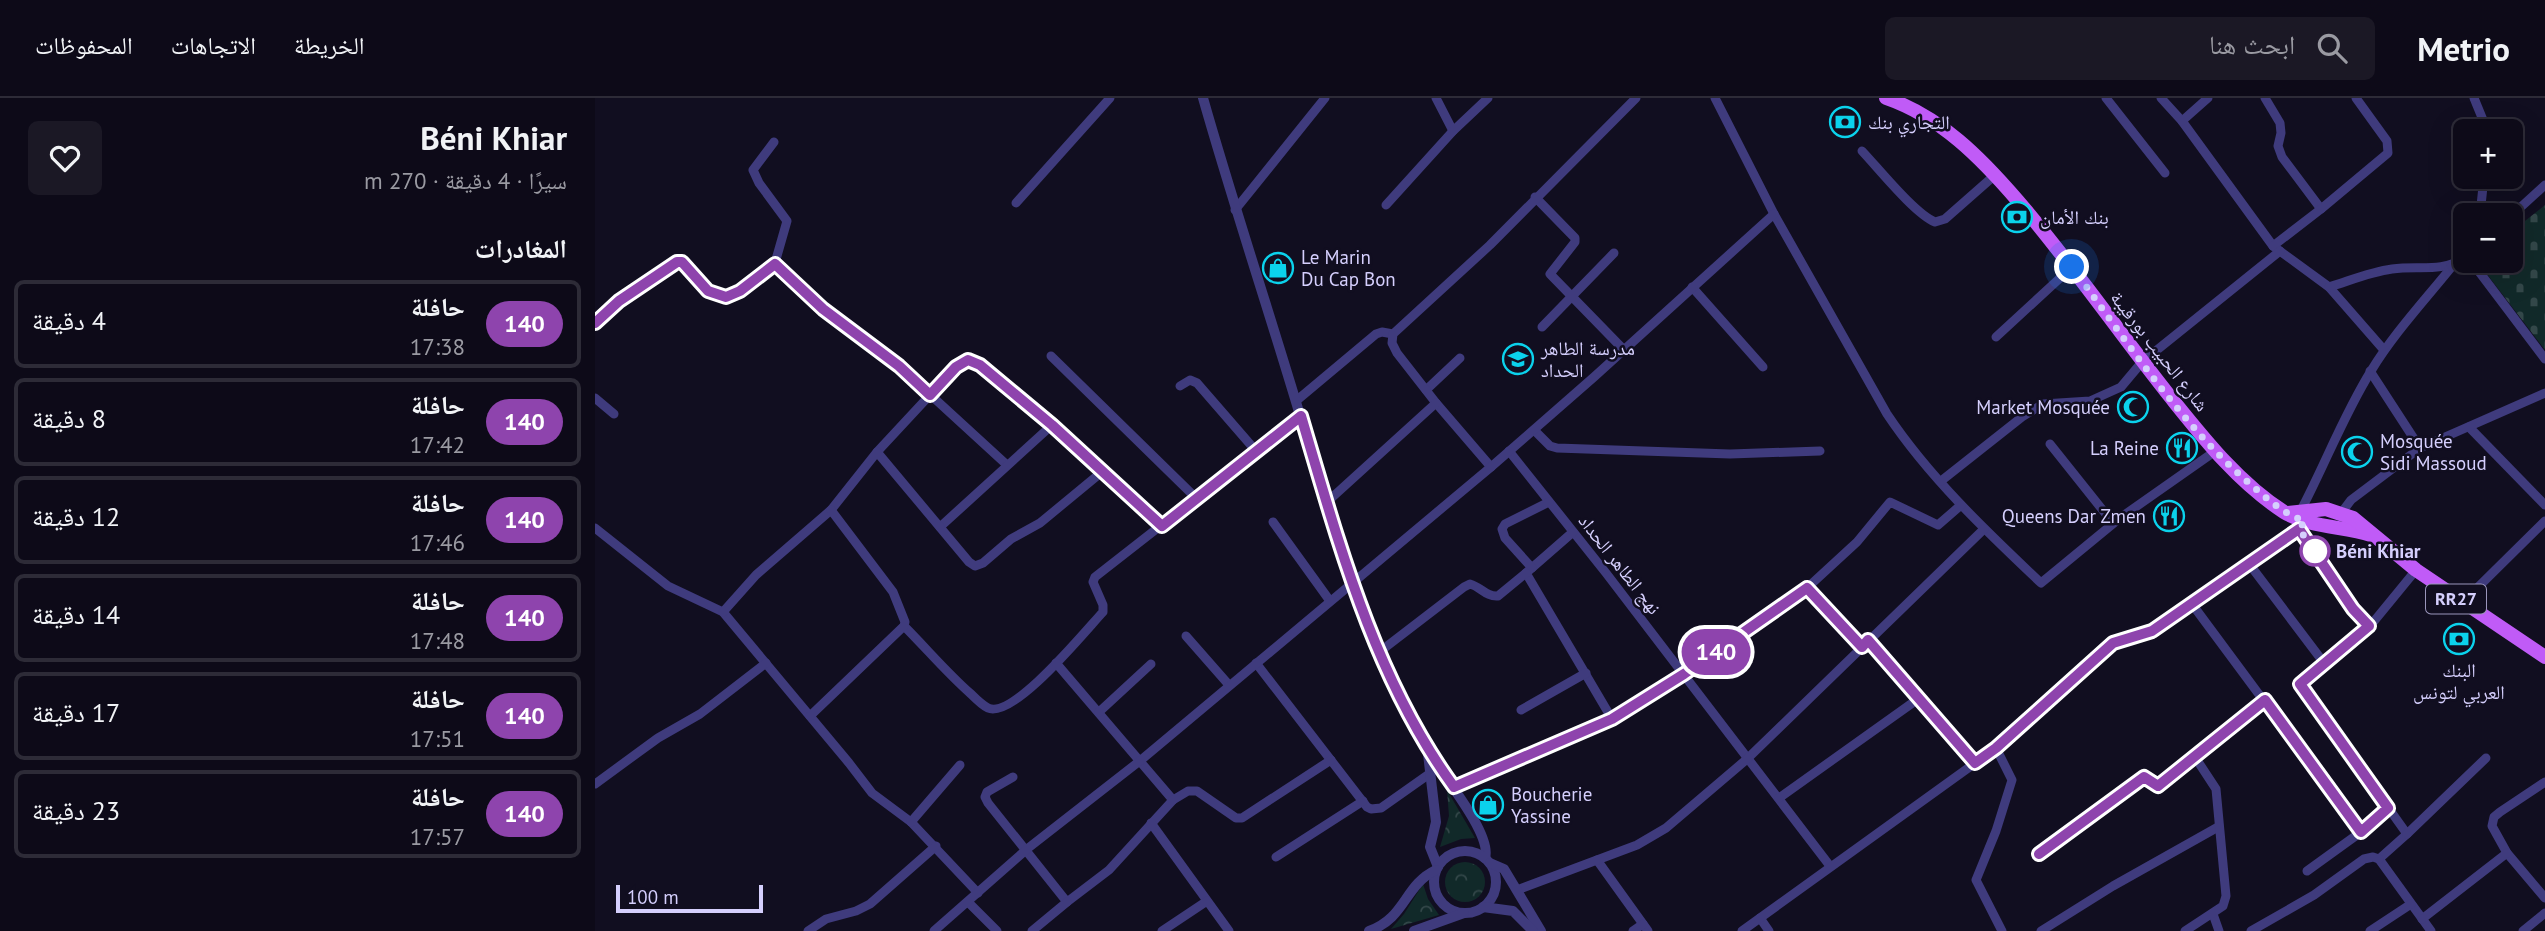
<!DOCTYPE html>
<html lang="ar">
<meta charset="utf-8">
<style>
:root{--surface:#0d0a18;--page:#1b1825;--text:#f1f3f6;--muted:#9a9aa2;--line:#2d2b37}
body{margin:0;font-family:"PT Sans","Noto Naskh Arabic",sans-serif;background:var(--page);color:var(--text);direction:rtl;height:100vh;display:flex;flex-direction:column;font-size:26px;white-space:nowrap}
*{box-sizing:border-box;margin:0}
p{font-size:23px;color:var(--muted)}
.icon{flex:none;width:38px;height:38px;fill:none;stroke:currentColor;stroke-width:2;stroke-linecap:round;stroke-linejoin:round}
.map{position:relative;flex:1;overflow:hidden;direction:ltr}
.sheet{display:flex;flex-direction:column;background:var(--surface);width:595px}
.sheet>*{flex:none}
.badge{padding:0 14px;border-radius:23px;font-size:24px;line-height:46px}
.buttons{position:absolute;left:1858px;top:21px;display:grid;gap:14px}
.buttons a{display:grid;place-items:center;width:70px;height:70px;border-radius:10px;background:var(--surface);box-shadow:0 7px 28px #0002,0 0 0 2px var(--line);font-size:35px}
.scale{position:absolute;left:21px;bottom:18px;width:147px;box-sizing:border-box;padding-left:7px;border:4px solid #d5cffd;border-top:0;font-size:19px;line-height:24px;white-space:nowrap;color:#d5cffd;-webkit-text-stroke:5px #110e20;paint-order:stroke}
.you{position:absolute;width:35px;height:35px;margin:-18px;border:5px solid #fff;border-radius:50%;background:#1a73e8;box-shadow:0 0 0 10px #1a73e833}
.map>.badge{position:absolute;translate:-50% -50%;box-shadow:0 0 0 4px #fff}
h2{padding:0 28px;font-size:26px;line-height:63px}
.round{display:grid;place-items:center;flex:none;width:74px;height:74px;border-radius:10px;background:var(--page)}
.summary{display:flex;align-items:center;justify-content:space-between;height:119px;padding:0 28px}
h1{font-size:33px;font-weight:600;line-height:52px}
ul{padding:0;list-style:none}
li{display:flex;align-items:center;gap:21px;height:88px;margin:0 14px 10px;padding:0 14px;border:4px solid var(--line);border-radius:10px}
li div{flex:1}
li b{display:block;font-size:26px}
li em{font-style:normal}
li .badge{min-width:77px;font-weight:700;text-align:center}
header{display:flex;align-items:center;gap:42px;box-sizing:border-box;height:98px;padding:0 35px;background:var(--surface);border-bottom:2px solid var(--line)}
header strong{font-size:33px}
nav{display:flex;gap:38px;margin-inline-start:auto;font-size:24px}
.search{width:490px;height:63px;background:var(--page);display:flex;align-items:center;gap:18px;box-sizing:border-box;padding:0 24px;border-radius:10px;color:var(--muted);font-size:26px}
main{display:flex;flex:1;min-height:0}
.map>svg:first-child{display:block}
.forest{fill:url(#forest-crowns)}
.cemetery{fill:url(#cemetery-stones)}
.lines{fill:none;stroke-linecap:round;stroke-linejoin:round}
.minor{stroke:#3f3b7d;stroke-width:9}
.tertiary{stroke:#3f3b7d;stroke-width:10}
.primary{stroke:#c05bf7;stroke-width:14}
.line-casing{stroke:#fff;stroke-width:16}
.line{stroke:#8e44ad;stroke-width:10}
.walk{stroke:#d5cffd;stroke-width:7;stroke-dasharray:0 12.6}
.stop-dot{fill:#fff;stroke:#8e44ad;stroke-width:3.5}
.labels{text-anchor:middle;stroke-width:5;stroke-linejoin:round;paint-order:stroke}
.shield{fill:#110e20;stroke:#9a95bb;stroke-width:2}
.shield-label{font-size:18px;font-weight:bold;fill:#d5cffd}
.poi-label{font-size:19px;fill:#d5cffd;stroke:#110e20;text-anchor:start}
.street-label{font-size:19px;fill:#d5cffd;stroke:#110e20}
.stop-label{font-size:19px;font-weight:bold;fill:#d5cffd;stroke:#110e20;text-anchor:start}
</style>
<header>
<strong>Metrio</strong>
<div class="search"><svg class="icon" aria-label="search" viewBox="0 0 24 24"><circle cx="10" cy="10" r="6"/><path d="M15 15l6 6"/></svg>ابحث هنا</div>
<nav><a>الخريطة</a><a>الاتجاهات</a><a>المحفوظات</a></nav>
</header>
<main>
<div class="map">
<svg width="1950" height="833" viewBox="0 0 1950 833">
<defs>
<pattern id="forest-crowns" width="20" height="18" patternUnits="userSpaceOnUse" patternTransform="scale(1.75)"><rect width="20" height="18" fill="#112929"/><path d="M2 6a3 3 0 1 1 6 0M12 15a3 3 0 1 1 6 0" fill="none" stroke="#334749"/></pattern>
<pattern id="cemetery-stones" width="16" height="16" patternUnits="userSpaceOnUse" patternTransform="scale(1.75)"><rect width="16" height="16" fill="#112929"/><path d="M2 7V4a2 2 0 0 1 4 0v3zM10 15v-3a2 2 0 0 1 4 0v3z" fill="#334749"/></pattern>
</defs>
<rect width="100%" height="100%" fill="#110e20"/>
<!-- forest -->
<g class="forest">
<path d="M 852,692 L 880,740 L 866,741 L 845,749 L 854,718 Z"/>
<circle cx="870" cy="784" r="20"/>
<path d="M 828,786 L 833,801 L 844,817 L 796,831 L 809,816 Z"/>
</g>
<!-- cemetery -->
<path class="cemetery" d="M 1950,107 L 1950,252 L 1882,163 L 1916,163 L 1916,134 Z"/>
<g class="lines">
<!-- minor -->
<g class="minor">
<path d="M 841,0 L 858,33"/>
<path d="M 1120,0 L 1179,116 L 1292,316 C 1334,379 1391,433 1446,485 L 1525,420 L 1619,354"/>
<path d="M 1511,0 L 1570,75"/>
<path d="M 1566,0 L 1587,23 L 1678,148 L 1734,189 L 1789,252"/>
<path d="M 1670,0 L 1685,25 L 1686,35 L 1683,48 L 1687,59 L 1726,111"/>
<path d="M 1879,0 L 1888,22 L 1889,33"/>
<path d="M 1587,23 L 1613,0"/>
<path d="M 1267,53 C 1284,71 1320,116 1340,124 L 1350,121 L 1400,77"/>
<path d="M 940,99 L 980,140 L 980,144 L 955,176 L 1029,252"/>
<path d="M 421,105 L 515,0"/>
<path d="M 791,107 L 858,33 L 893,0"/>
<path d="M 640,112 L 730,0"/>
<path d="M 1885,117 L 1889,79"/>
<path d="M 1916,118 L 1950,87"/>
<path d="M 1678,148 L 1726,111 L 1793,55 L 1792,43 L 1761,0"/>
<path d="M 1876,163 L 1950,261"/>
<path d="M 180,165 L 228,211 L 304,268 L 412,367"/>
<path d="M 1097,189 L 1168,269"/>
<path d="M 1734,189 C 1754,183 1775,174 1797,171 C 1825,167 1843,175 1871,160"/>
<path d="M 0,225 L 24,203 L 80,165 L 87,165 L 113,193 L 131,199 L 145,193 L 180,165 L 192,123 L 164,85 L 158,72 L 179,44"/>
<path d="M 947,229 L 1019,155"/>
<path d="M 1401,239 L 1477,169"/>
<path d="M 456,258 L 601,400"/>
<path d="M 1775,273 L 1825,350"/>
<path d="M 585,288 L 595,282 L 602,285 L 661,353"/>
<path d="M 831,292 L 865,260"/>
<path d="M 0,300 L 19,316"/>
<path d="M 701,303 L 781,236 L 787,234 L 798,236"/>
<path d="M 1874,329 L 1950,407"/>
<path d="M 939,332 L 955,348 L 962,350 L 1135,356 L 1225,353"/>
<path d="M 1455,346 L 1518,425"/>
<path d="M 914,353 L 1011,475 L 1235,768"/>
<path d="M 282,354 L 361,269 L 369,263 L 376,262 L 457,327 L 567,428"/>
<path d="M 896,369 L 841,305 L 802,255 L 797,245 L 798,236 L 895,147 L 1041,0"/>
<path d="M 1346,383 L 1427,319 L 1448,306 L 1495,303 L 1526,289 L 1547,264 L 1685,153"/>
<path d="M 732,404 L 841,305"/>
<path d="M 1705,414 C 1730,367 1748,318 1776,273 C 1799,235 1831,201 1859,166"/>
<path d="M 1744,418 L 1756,402 L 1825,350 L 1950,295"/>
<path d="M 678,424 L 735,503"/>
<path d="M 345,429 L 457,327"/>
<path d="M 0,430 L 73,488 L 128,514 L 254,665 L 277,695 L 316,724 L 383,795"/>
<path d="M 1704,431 L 1758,511 L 1774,529"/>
<path d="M 978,434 L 931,475 L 1017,621"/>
<path d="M 1655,467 L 1729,565"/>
<path d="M 937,470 L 910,440 L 907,431 L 910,426 L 954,404"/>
<path d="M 1821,472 L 1771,533 L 1705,586 L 1812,736 L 1784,761 L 1836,833"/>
<path d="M 1212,490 L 1267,549"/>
<path d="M 1867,505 L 1950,423"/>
<path d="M 1597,506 L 1766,734"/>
<path d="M 128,514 L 161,477 L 236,412 L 282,354 L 374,464 L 380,468 L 388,465 L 416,441 L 445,425 L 508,373"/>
<path d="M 309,528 C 332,551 352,575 376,596 C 381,601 387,607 393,610 C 418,622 491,532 508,514 L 508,507 L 498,484 L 500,479 L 706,318"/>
<path d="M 591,538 L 634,587"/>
<path d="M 1273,543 L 1380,665"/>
<path d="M 783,555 L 869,489 L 875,486 C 886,489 891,499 903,498 L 931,475"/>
<path d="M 461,565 L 578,702"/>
<path d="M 661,565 L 772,709 L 776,711 L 786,710 L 837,674"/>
<path d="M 926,612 L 991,575"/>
<path d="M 504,614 L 556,566"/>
<path d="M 215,618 L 309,528 L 310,524 L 298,494 L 236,412"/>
<path d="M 1401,650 L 1417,682 L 1401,733 L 1381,782 L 1407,833"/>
<path d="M 418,679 L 392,694 L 390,699 L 393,705 L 472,804 L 514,772 L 578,702 L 593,693 L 602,693 L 641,720 L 647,720 L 736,662"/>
<path d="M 1950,684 L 1905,714 L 1899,719 L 1897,728 L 1912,755 L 1950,800"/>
<path d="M 0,686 L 63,640 L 105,616 L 171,565"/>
<path d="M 859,689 L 1017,621 L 1089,576 L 1212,490 L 1262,444 L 1295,404 L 1343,427 L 1366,407"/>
<path d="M 1184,700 L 1323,601"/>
<path d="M 316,724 L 365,667"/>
<path d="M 556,725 L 634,833"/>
<path d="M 1812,736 L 1891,660"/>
<path d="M 1444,756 L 1549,679 L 1563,688 L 1670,602"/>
<path d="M 681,759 L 768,703"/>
<path d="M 1002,762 L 1053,833"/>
<path d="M 1712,773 L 1766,734 L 1793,710"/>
<path d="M 922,792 L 1042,747 L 1071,730 L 1152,661 L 1389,431"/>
<path d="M 373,804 L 402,833"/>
<path d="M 1618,816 L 1624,833"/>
<path d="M 1165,820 L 1174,833"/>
<path d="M 1827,821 L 1912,755"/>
<path d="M 213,833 L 231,821 L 261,813 L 275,806 L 341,748"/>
<path d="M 339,833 L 432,751 L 546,662 L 896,369 L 999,279 L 1179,116"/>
<path d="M 437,833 L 472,804"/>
<path d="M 567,833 L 612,803"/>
<path d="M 1038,833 L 1048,826"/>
<path d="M 1147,833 L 1401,650 L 1518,545 L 1557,533 L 1668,458 L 1704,431 L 1712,419"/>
<path d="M 1446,833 L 1518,788 L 1623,729"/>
<path d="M 1590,833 L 1628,808 L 1631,798 L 1621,691 L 1600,659"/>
<path d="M 1656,833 L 1719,797 L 1769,761 L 1778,759 L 1784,761"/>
<path d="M 1775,833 L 1816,806"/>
<path d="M 1928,833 L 1950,815"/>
</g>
<!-- tertiary -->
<g class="tertiary">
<path d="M 608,0 C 639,109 675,216 707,324 C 733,408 754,496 793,574 C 806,600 818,625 831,650 C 844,673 898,736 890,760"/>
<path d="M 833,656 L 841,724 L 835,749 L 843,769"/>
<circle cx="870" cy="784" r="31"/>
<path d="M 895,765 L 909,771 L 946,833"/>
<path d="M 888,809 L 918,813 L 938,833"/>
<path d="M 774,833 C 811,820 809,787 841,772"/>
<path d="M 819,833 L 869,815"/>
</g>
<!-- primary -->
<g class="primary">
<path d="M 1291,0 C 1346,19 1386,60 1423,103 C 1478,167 1525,236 1577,301 C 1610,342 1644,385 1689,414 C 1715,430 1748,428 1776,437"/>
<path d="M 1693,415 L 1731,411 L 1758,420 L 1821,472 L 1950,559"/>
</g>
</g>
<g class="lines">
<!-- line casing -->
<g class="line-casing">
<path id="line" d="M 0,225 L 24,203 L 82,164 L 87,164 L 113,193 L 131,199 L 145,193 L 180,166 L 228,211 L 304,268 L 335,297 L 361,269 L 373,262 L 385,267 L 457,327 L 567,428 L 706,318 C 744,446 779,579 859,689 L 1017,621 L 1089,576 L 1212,490 L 1267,549 L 1273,542 L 1380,665 L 1401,650 L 1518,545 L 1557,533 L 1704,431 L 1758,511 L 1774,528 L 1705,586 L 1793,710 L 1766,734 L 1670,602 L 1563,688 L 1549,679 L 1444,756"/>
</g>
<!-- line -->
<use href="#line" class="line"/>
<!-- walk -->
<path class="walk" d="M 1477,169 C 1534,246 1588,330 1661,391 C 1676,404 1691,417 1710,423 L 1704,431 L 1725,460 L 1720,453"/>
</g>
<!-- icons -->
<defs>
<g id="bank-ring" transform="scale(1.575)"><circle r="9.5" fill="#110e20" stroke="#0bd2ec" stroke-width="1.5"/><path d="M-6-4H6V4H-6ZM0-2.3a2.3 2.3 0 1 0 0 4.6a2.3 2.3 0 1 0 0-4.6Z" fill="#0bd2ec"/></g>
<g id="shop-ring" transform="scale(1.575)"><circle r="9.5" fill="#110e20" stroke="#0bd2ec" stroke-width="1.5"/><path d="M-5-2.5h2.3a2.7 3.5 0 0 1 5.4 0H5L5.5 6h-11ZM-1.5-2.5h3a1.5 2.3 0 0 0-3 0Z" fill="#0bd2ec"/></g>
<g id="school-ring" transform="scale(1.575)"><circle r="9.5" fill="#110e20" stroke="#0bd2ec" stroke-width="1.5"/><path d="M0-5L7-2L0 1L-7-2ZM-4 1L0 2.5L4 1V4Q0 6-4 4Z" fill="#0bd2ec"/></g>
<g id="mosque-ring" transform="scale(1.575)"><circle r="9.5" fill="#110e20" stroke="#0bd2ec" stroke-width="1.5"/><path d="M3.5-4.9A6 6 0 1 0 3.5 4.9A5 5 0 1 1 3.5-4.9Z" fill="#0bd2ec"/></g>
<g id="restaurant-ring" transform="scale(1.575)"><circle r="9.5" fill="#110e20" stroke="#0bd2ec" stroke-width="1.5"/><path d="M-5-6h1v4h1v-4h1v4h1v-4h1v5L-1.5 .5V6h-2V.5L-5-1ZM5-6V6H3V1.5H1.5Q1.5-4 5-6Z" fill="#0bd2ec"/></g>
</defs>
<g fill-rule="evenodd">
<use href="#bank-ring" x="1250" y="24"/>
<use href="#bank-ring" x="1422" y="119"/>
<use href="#shop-ring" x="683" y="170"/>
<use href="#school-ring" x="923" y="261"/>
<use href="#mosque-ring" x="1538" y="309"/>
<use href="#restaurant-ring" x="1587" y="350"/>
<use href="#mosque-ring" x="1762" y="354"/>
<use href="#restaurant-ring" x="1574" y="418"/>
<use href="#bank-ring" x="1864" y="541"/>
<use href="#shop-ring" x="893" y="707"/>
</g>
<!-- markers -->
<circle class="stop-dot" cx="1720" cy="453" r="14"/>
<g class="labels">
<!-- shield labels -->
<rect class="shield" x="1831" y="486.5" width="60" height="29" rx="5"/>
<g class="shield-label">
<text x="1861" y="507">RR27</text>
</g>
<!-- poi labels -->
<g class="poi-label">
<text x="1273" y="31">التجاري بنك</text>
<text x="1445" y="126">بنك الأمان</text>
<text x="706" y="166">Le Marin<tspan x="706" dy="22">Du Cap Bon</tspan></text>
<text x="946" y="257">مدرسة الطاهر<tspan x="946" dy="22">الحداد</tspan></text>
<text x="1515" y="316" text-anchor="end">Market Mosquée</text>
<text x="1785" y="350">Mosquée<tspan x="1785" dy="22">Sidi Massoud</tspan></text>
<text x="1564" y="357" text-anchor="end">La Reine</text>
<text x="1551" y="425" text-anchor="end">Queens Dar Zmen</text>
<text x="1864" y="579" text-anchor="middle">البنك<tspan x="1864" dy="22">العربي لتونس</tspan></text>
<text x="916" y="703">Boucherie<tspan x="916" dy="22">Yassine</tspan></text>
</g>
<!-- street labels -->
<g class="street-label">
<text transform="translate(1565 253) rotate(52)" y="7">شارع الحبيب بورقيبة</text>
<text transform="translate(1025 466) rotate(52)" y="7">نهج الطاهر الحداد</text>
</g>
<!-- stop labels -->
<g class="stop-label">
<text x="1741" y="460">Béni Khiar</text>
</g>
</g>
</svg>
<div class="buttons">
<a>+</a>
<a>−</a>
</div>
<div class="scale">100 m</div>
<div class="you" style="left:1477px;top:169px"></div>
<b class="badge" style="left:1121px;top:554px;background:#8e44ad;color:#fff">140</b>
</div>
<section class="sheet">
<div class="summary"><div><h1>Béni Khiar</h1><p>سيرًا · 4 دقيقة · 270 m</p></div><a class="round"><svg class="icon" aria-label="heart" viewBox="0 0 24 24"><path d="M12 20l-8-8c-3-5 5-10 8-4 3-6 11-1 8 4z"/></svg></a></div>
<h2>المغادرات</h2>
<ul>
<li><span class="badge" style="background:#8e44ad;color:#fff">140</span><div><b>حافلة</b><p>17:38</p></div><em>4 دقيقة</em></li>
<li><span class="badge" style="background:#8e44ad;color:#fff">140</span><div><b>حافلة</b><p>17:42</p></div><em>8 دقيقة</em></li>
<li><span class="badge" style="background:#8e44ad;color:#fff">140</span><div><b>حافلة</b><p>17:46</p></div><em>12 دقيقة</em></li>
<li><span class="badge" style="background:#8e44ad;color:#fff">140</span><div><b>حافلة</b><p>17:48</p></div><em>14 دقيقة</em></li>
<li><span class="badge" style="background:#8e44ad;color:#fff">140</span><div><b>حافلة</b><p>17:51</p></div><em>17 دقيقة</em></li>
<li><span class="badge" style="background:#8e44ad;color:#fff">140</span><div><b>حافلة</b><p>17:57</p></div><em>23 دقيقة</em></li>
</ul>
</section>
</main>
